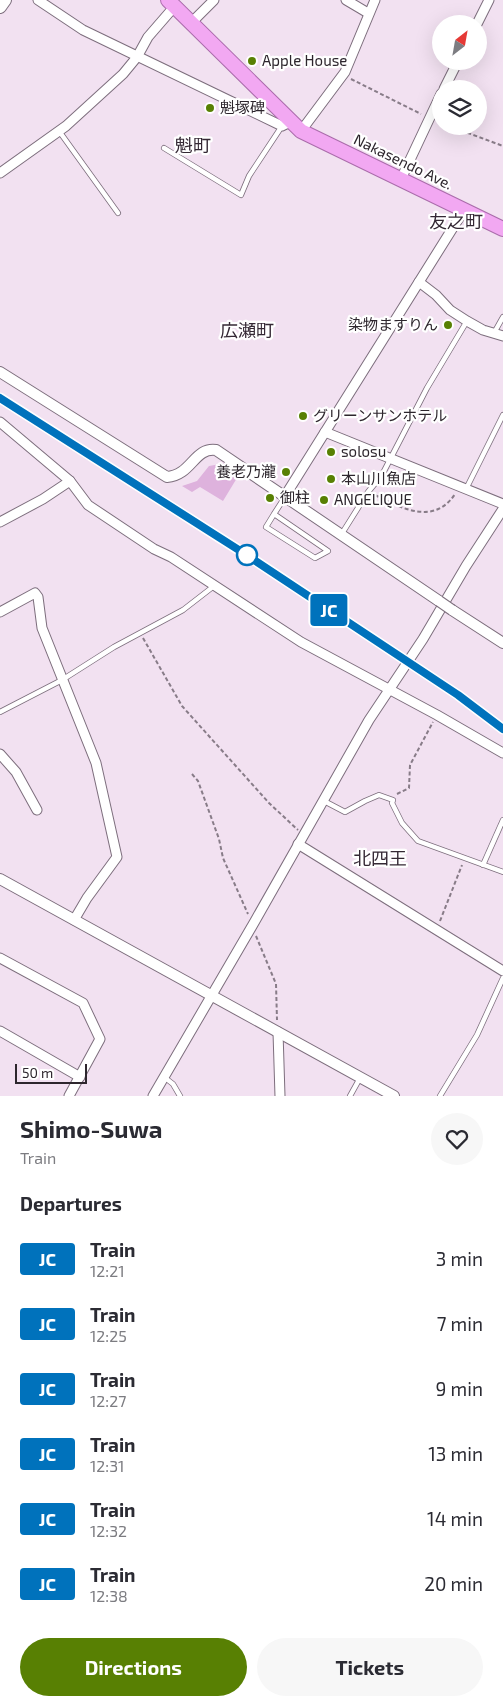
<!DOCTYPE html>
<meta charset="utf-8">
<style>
:root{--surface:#fff;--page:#f7f7f7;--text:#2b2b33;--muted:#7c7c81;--accent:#588003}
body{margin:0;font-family:"Exo 2","Noto Sans JP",sans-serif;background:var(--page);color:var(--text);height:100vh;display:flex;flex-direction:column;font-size:19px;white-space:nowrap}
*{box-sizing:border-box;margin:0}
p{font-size:16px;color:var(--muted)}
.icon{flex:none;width:28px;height:28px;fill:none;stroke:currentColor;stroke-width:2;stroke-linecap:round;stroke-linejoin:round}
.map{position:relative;height:1096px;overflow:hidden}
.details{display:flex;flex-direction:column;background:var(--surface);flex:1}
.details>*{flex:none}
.badge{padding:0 10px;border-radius:4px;font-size:18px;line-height:32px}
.needle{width:32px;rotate:31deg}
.tools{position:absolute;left:432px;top:15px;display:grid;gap:10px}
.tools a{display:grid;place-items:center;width:55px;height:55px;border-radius:50%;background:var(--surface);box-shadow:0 5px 20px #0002;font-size:25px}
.scale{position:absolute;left:15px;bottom:12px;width:72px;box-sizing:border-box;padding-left:5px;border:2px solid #2d262d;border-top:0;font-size:14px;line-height:18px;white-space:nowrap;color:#2d262d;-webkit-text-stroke:4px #fff;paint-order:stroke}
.map>.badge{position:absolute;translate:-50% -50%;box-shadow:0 0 0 2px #fff}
h2{padding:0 20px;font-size:19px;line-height:45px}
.round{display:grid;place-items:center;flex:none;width:52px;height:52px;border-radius:26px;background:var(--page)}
.summary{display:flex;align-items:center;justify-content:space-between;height:85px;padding:0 20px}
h1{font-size:24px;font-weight:700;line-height:38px}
.action{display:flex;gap:10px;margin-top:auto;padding:10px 20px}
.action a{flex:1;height:58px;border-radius:30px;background:var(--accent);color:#fff;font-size:20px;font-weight:700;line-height:58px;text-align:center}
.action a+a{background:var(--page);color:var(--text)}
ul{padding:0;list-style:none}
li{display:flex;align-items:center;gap:15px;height:65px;padding:0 20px}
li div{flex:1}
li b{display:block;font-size:19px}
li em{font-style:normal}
li .badge{min-width:55px;font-weight:700;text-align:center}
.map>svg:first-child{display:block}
.green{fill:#deb2dd}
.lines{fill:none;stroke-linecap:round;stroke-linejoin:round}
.service-casing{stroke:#7d6e7d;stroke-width:6}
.minor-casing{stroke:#7d6e7d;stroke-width:11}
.tertiary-casing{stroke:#7d6e7d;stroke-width:12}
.secondary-casing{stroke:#7d6e7d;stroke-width:14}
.trunk-casing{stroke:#aa6cab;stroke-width:16}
.path{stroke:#887c88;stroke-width:2;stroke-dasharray:4 2.5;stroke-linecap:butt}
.service{stroke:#fff;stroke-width:4.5}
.minor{stroke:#fff;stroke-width:9}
.tertiary{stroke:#fff;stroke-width:10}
.secondary{stroke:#fff;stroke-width:12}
.trunk{stroke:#f2a8f2;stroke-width:14}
.rail{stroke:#695f69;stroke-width:3}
.tertiary-bridge-casing{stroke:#7d6e7d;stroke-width:12;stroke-linecap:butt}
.tertiary-bridge{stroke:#fff;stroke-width:10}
.line-casing{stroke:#fff;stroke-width:11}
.line{stroke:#0072bc;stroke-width:8}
.poi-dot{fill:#588003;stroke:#fff;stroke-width:2}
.stop-dot{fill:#fff;stroke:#0072bc;stroke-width:2.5}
.labels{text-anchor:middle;stroke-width:4.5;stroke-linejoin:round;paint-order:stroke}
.poi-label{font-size:15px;fill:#2d262d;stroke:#fff;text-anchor:start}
.street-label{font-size:15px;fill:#2d262d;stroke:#fff}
.quarter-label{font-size:18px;fill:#342834;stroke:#fff}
</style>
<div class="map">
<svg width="503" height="1096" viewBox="0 0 503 1096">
<rect width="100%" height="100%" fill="#f2e1f1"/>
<!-- green -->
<path class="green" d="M 226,463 L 240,473 L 223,501 L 200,487 L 192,492 L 182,486 L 197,481 L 209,466 Z"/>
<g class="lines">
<!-- service casing -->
<g class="service-casing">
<g id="service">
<path d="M 59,131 L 118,213"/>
<path d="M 164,148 L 241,195 L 249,176 L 282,126"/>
<path d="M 494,333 L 503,317"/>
<path d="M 466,489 L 503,415"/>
<path d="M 274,514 L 266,527 L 315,558 L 328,551 L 274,514 L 285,497"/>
<path d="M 341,535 L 368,492 L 382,475 L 427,388 L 467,321"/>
<path d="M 0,712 L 62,680 L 114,647 L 183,610 L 214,586"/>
<path d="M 324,801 L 345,812 L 365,801 L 379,795 L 393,800 L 392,803 L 402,823 L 418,841 L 503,872"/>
<path d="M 483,865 L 503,820"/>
<path d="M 164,1077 L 173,1084 L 180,1096"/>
<path d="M 350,1096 L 360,1078"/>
<path d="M 440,1096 L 477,1035 L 503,978"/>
</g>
</g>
<!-- minor casing -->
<g class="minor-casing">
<g id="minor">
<path d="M 38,0 L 83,30 L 282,126 L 290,122"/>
<path d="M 346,0 L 368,13"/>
<path d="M 191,23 L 214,0"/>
<path d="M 477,24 L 489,0"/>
<path d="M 444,89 L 458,61"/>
<path d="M 301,131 L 345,72 L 375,0"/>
<path d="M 0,173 L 66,126 L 123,74 L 137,57 L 148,37 L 174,7"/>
<path d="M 401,179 L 441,94"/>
<path d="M 419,282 L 436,295 L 450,310 L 467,321 L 483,330 L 503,336"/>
<path d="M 0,422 L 70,481 L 88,505 L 154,549 L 171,557 L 301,642 L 437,715 L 503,753"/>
<path d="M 325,432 L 503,504"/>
<path d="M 285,496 L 464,210"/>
<path d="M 0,522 L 43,499 L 70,481"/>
<path d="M 0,612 L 35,593 L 38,597 L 42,628 L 96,763 L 117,857 L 87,898 L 74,920"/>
<path d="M 0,754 L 16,772 L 37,810"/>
<path d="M 298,844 L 503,971"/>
<path d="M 0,958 L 83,1003 L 100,1039 L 69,1096"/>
<path d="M 0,1031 L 80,1077"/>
<path d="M 278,1032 L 280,1096"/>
<path d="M 153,1096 L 255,921 L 369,720 L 423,639 L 466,566 L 503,509"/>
</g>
</g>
<!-- tertiary casing -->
<g class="tertiary-casing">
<g id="tertiary">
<path d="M 0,372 L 167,477 C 192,475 194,447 216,450 L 439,601"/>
<path d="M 452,610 L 503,643"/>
<path d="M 0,879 L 394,1096"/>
</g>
</g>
<!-- secondary casing -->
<g class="secondary-casing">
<path id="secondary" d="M 0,7 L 5,0"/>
</g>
<!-- trunk casing -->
<g class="trunk-casing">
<path id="trunk" d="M 168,0 L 301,131 L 503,229"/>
</g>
<!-- path -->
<g class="path">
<path d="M 351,79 L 421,114"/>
<path d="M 449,126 L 503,146"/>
<path d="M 375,495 C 401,508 434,526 455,494"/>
<path d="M 143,638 L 182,706 L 269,803 L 298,830"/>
<path d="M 192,774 L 198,781 L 219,839 L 223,858 L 248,914"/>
<path d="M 397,794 L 409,788 L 410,765 L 433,722"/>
<path d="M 440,921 L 462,865"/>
<path d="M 256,936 L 276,984 L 277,1020"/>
</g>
<!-- service -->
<use href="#service" class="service"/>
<!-- minor -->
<use href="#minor" class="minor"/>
<!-- tertiary -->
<use href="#tertiary" class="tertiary"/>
<!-- secondary -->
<use href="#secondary" class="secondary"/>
<!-- trunk -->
<use href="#trunk" class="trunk"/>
<!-- rail -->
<path class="rail" d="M 0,398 L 242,552 L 458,695 L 503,729"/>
<!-- tertiary-bridge casing -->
<g class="tertiary-bridge-casing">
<path id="tertiary-bridge" d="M 439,601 L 452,610"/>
</g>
<!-- tertiary-bridge -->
<use href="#tertiary-bridge" class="tertiary-bridge"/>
</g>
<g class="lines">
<!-- line casing -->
<g class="line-casing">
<path id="line" d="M 0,398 L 242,552 L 458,695 L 503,729"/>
</g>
<!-- line -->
<use href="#line" class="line"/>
</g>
<!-- markers -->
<g class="poi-dot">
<circle cx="252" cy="61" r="5"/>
<circle cx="210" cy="108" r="5"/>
<circle cx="448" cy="325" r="5"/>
<circle cx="303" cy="416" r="5"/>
<circle cx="331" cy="452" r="5"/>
<circle cx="286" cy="472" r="5"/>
<circle cx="331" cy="479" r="5"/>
<circle cx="270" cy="498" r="5"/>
<circle cx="324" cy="500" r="5"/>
</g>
<circle class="stop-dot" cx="247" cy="555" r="10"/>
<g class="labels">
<!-- poi labels -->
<g class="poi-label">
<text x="262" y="66">Apple House</text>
<text x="220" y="113">魁塚碑</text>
<text x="438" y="330" text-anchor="end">染物ますりん</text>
<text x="313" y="421">グリーンサンホテル</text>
<text x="341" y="457">solosu</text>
<text x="276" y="477" text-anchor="end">養老乃瀧</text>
<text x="341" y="484">本山川魚店</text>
<text x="280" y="503">御柱</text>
<text x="334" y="505">ANGELIQUE</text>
</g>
<!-- street labels -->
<g class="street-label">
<text transform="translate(403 162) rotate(26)" y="5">Nakasendo Ave.</text>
</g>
<!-- quarter labels -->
<g class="quarter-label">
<text x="193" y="152">魁町</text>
<text x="456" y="228">友之町</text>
<text x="247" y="337">広瀬町</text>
<text x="380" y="865">北四王</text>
</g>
</g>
</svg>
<div class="tools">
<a><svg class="needle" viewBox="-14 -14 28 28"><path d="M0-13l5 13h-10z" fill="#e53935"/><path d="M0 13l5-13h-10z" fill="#7c7c81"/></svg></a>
<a><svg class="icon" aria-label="layers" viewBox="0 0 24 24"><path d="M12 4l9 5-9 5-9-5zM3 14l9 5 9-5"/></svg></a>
</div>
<div class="scale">50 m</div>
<b class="badge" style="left:329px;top:610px;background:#0072bc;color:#fff">JC</b>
</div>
<section class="details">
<div class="summary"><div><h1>Shimo-Suwa</h1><p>Train</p></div><a class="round"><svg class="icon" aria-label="heart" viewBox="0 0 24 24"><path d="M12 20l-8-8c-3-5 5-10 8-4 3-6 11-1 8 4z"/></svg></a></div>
<h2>Departures</h2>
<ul>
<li><span class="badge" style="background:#0072bc;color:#fff">JC</span><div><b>Train</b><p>12:21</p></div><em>3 min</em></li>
<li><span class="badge" style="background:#0072bc;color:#fff">JC</span><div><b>Train</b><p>12:25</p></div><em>7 min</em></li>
<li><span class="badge" style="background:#0072bc;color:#fff">JC</span><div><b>Train</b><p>12:27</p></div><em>9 min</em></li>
<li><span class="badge" style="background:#0072bc;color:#fff">JC</span><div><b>Train</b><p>12:31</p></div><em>13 min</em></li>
<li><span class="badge" style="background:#0072bc;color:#fff">JC</span><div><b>Train</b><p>12:32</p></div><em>14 min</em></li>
<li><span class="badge" style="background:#0072bc;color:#fff">JC</span><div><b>Train</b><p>12:38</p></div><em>20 min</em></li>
</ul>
<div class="action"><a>Directions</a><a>Tickets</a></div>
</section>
